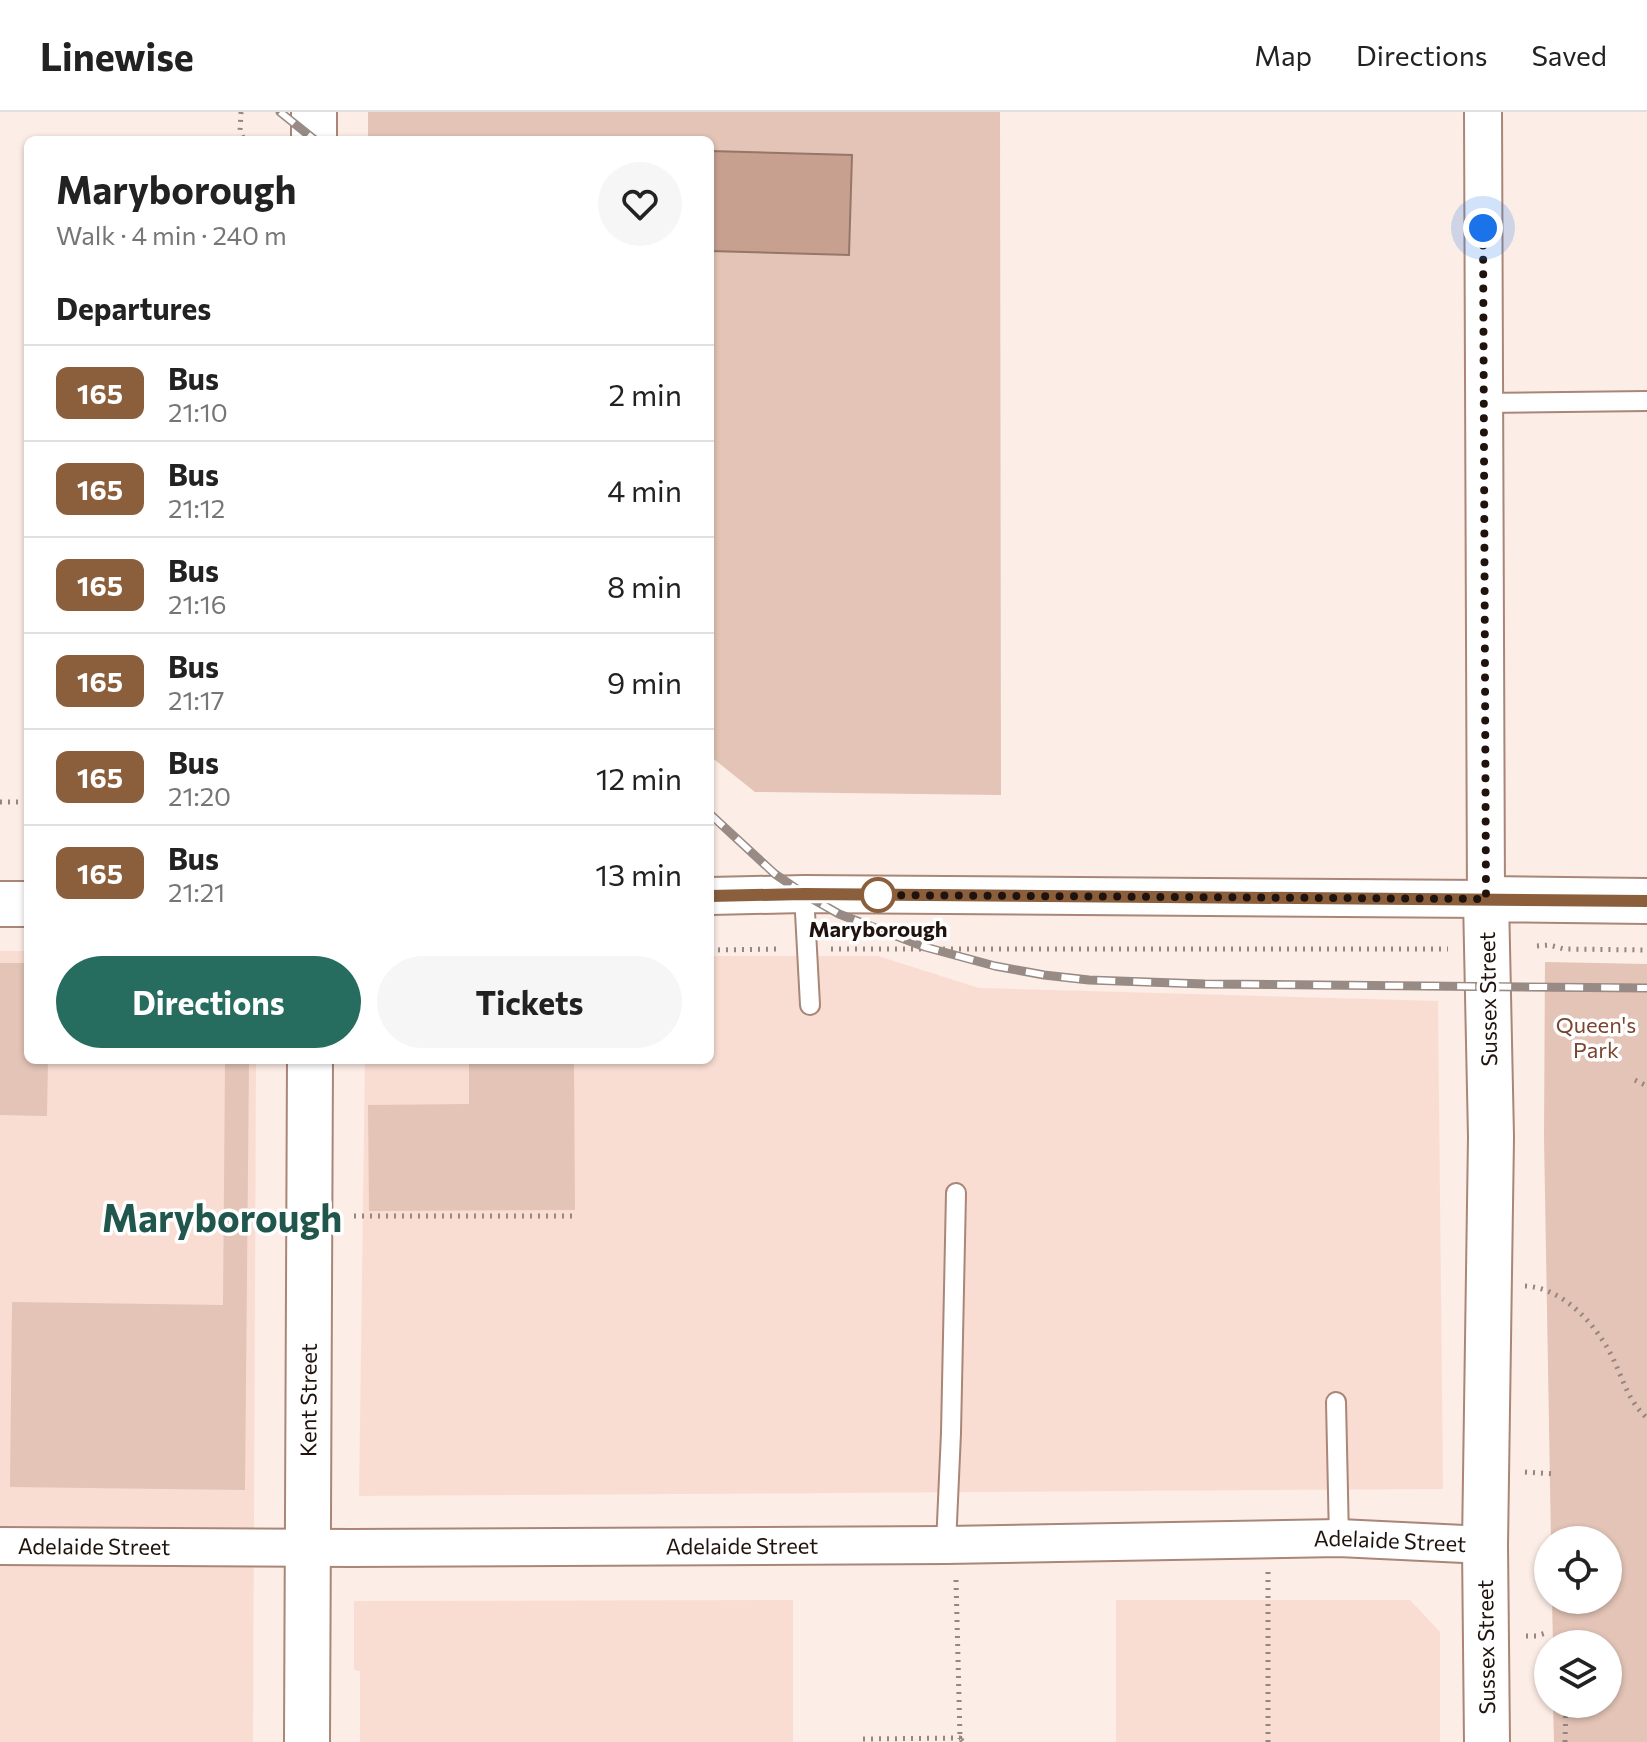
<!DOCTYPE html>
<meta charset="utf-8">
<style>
:root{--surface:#fff;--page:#f6f6f6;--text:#222;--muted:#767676;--line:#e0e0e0;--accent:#266c5f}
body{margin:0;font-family:Commissioner,sans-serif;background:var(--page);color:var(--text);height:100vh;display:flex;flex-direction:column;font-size:30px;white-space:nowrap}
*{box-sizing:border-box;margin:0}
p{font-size:26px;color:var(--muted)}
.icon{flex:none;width:44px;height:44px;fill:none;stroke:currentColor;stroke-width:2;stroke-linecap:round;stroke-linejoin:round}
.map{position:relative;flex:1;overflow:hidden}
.drawer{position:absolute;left:24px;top:24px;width:690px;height:928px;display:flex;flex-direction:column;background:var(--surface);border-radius:12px;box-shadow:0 2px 6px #0004}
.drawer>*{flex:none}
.badge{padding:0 16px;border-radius:12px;font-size:28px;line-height:52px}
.fabs{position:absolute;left:1534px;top:1414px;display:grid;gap:16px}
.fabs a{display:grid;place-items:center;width:88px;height:88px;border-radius:50%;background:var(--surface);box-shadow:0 2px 6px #0004;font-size:40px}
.you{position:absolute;width:40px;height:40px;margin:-20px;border:6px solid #fff;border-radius:50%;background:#1a73e8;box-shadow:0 0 0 12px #1a73e833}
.map>.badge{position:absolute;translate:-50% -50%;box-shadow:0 0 0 4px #fff}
h2{padding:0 32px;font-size:30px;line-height:72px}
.round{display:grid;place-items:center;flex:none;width:84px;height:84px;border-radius:42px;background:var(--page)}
.headline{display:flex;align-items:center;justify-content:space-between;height:136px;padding:0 32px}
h1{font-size:38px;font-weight:700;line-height:60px}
.primary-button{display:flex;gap:16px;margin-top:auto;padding:16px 32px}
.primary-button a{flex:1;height:92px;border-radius:48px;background:var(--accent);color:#fff;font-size:32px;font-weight:700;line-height:92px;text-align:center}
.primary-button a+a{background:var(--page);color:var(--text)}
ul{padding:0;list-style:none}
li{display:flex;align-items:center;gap:24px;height:96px;padding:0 32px;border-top:2px solid var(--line)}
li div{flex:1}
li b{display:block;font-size:30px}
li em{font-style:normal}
li .badge{min-width:88px;font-weight:700;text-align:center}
header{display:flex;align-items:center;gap:48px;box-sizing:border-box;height:112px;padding:0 40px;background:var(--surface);border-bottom:2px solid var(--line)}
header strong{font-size:38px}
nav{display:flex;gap:44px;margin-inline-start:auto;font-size:28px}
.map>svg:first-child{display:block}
.built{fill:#f9ddd2}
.green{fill:#e3c4b7}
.water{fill:#c7a090;stroke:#957669;stroke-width:2}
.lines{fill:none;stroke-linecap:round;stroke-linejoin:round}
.lane-casing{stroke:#a98678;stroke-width:22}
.street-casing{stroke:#a98678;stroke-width:40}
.secondary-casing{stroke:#a98678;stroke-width:48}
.path{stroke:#948680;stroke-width:5;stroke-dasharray:2 6;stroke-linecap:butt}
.lane{stroke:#fff;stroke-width:18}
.street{stroke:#fff;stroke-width:36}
.secondary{stroke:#fff;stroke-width:44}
.rail-casing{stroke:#988a84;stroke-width:9}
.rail{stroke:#fff;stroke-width:6;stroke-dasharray:18;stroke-linecap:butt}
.line-casing{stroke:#fff;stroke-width:18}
.line{stroke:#8b5e3c;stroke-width:12}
.walk{stroke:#20130e;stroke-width:8;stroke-dasharray:0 14.4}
.stop-dot{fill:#fff;stroke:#8b5e3c;stroke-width:4}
.labels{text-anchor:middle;stroke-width:7;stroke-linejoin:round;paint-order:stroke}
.stop-label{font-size:22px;font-weight:bold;fill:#20130e;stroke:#fff}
.street-label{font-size:22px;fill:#20130e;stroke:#fff}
.park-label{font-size:22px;fill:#7a452e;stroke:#fff}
.town-label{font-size:38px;font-weight:bold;fill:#20564c;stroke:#fff}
</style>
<header>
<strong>Linewise</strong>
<nav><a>Map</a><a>Directions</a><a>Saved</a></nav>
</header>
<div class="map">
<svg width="1647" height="1630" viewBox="0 0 1647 1630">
<rect width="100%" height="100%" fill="#fcede6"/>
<!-- built -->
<g class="built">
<path d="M 0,839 L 28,839 L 28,948 L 256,948 L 253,1630 L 0,1630 Z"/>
<path d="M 710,844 L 878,844 L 979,876 L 1438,889 L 1443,1377 L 359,1384 L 365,948 L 710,948 Z"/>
<path d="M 793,1488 L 793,1630 L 360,1630 L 360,1559 L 354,1558 L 354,1489 Z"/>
<path d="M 1116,1488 L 1410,1488 L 1440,1520 L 1440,1630 L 1116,1630 Z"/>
</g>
<!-- green -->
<g class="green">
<path d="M 368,0 L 1000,0 L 1001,683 L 755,680 L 710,644 L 710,28 L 368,28 Z"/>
<path d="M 1545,850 L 1647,852 L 1647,1630 L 1554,1630 L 1553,1592 L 1608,1592 L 1608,1532 L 1553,1532 L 1552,1488 L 1608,1488 L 1608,1428 L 1551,1428 L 1544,1024 Z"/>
<path d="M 0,851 L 28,851 L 28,948 L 48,948 L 47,1004 L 0,1003 Z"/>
<path d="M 225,948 L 249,948 L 245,1378 L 10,1375 L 12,1190 L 223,1193 Z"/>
<path d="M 469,948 L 574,948 L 575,1098 L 369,1099 L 368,993 L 469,992 Z"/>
</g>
<!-- water -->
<path class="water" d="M 710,39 L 852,43 L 849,143 L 710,139 Z"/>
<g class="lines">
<!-- lane casing -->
<g class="lane-casing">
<g id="lane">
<path d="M 1483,291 L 1647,289"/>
<path d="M 804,782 L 810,893"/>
<path d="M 1336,1290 L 1339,1426"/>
<path d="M 946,1433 L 951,1321 L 956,1081"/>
</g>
</g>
<!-- street casing -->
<g class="street-casing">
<g id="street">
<path d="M 710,784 L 804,782 L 1486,787 L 1483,0"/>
<path id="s1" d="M 0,1434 L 352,1436 L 946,1433 L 1339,1426 L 1485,1433"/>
</g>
</g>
<!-- secondary casing -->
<g class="secondary-casing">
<g id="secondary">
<path d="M 314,0 L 314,28"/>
<path d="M 0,792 L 28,792"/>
<path id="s2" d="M 307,1630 L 310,948"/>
<path d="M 1487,1630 L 1485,1433 L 1491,1025 L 1486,787 L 1647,789"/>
</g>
</g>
<!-- path -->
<g class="path">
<path d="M 241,0 L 240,19 L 244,28"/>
<path d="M 0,690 L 28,690"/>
<path d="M 1537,834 L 1549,833 L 1564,837 L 1647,838"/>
<path d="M 831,837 L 1448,837"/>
<path d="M 710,838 L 781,837"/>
<path d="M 1635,968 L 1647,974"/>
<path d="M 354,1104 L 572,1104"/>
<path d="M 1525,1174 C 1566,1176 1601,1218 1616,1253 C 1625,1273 1630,1291 1647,1306"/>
<path d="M 1525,1360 L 1555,1362"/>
<path d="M 1268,1460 L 1268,1630"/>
<path d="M 956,1468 L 960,1626 L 963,1630"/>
<path d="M 1526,1524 L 1536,1524 L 1549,1520"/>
<path d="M 863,1627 L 960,1626 L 960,1629"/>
<path d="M 1565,1630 L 1566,1592"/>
</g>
<!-- lane -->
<use href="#lane" class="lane"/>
<!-- street -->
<use href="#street" class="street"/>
<!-- secondary -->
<use href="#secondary" class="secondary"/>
<!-- rail casing -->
<g class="rail-casing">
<g id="rail">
<path d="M 280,0 L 315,28"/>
<path d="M 710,702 L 775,762 L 804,782 L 839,802 L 925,835 L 995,854 L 1044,863 L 1089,868 L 1205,872 L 1647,876"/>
</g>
</g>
<!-- rail -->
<use href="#rail" class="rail"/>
</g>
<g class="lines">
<!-- line casing -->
<g class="line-casing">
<path id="line" d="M 710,784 L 804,782 L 1647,789"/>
</g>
<!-- line -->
<use href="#line" class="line"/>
<!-- walk -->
<path class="walk" d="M 878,783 L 868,783 L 1486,787 L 1483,116"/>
</g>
<!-- markers -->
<circle class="stop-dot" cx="878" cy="783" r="16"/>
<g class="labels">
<!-- stop labels -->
<g class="stop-label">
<text x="878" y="825">Maryborough</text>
</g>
<!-- street labels -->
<g class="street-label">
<text transform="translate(1488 887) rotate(-91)" y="8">Sussex Street</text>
<text dy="8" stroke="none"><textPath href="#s2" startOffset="342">Kent Street</textPath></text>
<text dy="8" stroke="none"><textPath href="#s1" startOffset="1390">Adelaide Street</textPath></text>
<text dy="8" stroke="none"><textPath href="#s1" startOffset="742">Adelaide Street</textPath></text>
<text dy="8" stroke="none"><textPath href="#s1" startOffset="94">Adelaide Street</textPath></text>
<text transform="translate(1486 1535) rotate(-91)" y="8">Sussex Street</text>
</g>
<!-- park labels -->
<g class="park-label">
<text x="1596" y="921">Queen's<tspan x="1596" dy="25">Park</tspan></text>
</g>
<!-- town labels -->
<g class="town-label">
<text x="222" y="1120">Maryborough</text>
</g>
</g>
</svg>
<div class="fabs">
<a><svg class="icon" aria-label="locate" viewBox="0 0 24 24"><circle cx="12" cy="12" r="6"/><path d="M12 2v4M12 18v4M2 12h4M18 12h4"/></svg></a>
<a><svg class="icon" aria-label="layers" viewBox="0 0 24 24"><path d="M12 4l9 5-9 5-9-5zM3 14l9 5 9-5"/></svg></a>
</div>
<div class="you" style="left:1483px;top:116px"></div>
<section class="drawer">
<div class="headline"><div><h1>Maryborough</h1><p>Walk · 4 min · 240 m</p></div><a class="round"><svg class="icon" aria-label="heart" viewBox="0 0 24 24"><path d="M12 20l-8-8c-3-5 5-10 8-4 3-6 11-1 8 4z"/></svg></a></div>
<h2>Departures</h2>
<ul>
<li><span class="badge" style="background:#8b5e3c;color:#fff">165</span><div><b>Bus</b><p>21:10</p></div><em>2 min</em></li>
<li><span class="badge" style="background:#8b5e3c;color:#fff">165</span><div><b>Bus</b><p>21:12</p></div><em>4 min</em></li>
<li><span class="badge" style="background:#8b5e3c;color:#fff">165</span><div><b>Bus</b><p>21:16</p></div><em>8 min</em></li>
<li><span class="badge" style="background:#8b5e3c;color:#fff">165</span><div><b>Bus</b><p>21:17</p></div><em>9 min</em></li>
<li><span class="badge" style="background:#8b5e3c;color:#fff">165</span><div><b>Bus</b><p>21:20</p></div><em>12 min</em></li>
<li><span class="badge" style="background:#8b5e3c;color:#fff">165</span><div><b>Bus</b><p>21:21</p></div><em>13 min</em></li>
</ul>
<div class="primary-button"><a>Directions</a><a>Tickets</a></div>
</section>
</div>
